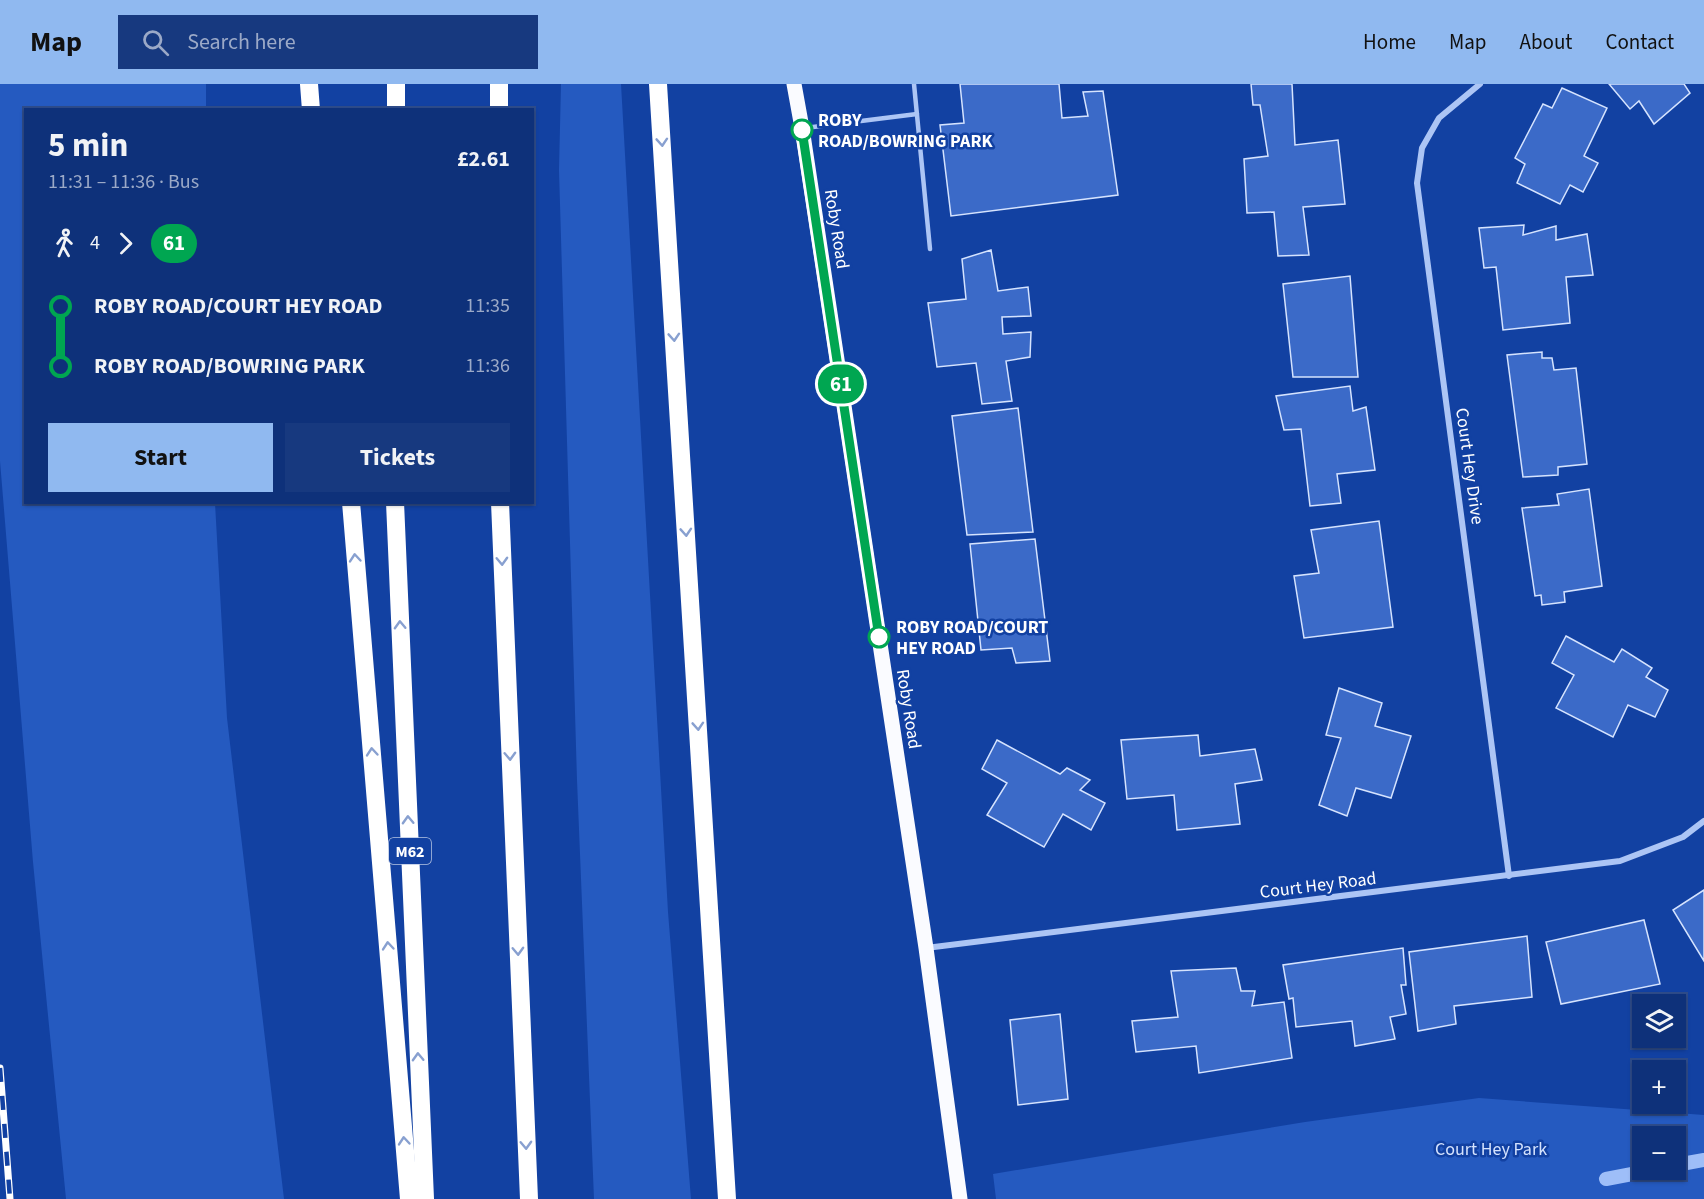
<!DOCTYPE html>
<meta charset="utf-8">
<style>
:root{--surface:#0e317a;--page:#17397f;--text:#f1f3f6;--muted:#9ba9c7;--line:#2e4c8b;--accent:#90b9f0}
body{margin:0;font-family:"Source Sans 3",sans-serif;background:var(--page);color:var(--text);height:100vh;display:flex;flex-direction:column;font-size:22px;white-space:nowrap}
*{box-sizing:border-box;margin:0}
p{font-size:20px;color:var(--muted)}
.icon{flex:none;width:33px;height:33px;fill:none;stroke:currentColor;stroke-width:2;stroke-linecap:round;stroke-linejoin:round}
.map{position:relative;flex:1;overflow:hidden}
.drawer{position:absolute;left:24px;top:24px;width:510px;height:396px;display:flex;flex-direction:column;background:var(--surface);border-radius:0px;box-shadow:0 2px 4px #0004,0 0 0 2px var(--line)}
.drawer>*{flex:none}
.badge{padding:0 12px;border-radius:20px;font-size:21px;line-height:39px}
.buttons{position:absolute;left:1632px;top:910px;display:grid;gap:12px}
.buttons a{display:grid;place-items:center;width:54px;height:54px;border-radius:0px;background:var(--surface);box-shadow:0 2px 4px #0004,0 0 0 2px var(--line);font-size:30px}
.map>.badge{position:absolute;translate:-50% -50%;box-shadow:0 0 0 3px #fff}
.legs{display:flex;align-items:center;gap:9px;height:66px;padding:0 24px;font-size:20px}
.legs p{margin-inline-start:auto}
.headline{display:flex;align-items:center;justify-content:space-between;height:102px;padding:0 24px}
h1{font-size:33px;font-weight:700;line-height:45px}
.action{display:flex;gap:12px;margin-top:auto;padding:12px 24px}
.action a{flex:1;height:69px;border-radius:0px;background:var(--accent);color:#111;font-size:24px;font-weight:700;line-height:69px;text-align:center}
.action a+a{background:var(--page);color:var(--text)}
ul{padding:0 24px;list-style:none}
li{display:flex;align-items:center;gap:21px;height:60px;font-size:22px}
li i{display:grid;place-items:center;width:9px;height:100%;margin:0 8px;background:currentColor}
li i::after{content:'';width:15px;height:15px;margin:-8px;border:4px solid;border-radius:50%;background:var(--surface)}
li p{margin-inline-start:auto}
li:first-child i{background:linear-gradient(#0000 50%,currentColor 0)}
li:last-child i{background:linear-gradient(currentColor 50%,#0000 0)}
header{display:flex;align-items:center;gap:36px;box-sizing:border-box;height:84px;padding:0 30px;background:var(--accent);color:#111}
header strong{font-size:28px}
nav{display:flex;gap:33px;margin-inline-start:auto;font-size:21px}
.search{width:420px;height:54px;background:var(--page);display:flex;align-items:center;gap:15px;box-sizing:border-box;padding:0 21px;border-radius:0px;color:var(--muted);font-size:22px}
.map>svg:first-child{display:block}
.green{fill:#255ac0;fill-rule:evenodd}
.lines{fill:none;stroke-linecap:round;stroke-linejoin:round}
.stream{stroke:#9ebef8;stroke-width:14}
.building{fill:#3b6ac8;stroke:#d5e3fe;stroke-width:1.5}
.lane{stroke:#acc5f5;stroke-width:4.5}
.street{stroke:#acc5f5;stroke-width:6}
.primary{stroke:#fafbff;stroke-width:15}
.highway{stroke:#fff;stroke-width:18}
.rail-casing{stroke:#fff;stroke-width:7}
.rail{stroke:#1241a2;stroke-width:4.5;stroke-dasharray:14;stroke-linecap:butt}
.oneway{stroke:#88a0d0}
.line-1-casing{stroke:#fff;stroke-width:14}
.line-1{stroke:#00a651;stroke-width:9}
.stop-1-dot{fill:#fff;stroke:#00a651;stroke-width:3}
.labels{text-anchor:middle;stroke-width:5;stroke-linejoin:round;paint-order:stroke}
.shield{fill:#1241a2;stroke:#b8c6e3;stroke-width:1.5}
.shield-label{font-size:16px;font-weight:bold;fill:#fff}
.stop-label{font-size:18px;font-weight:bold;fill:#fff;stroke:#1241a2;text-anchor:start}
.street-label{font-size:18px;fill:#fff;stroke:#1241a2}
.park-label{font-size:18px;fill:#d5e3fe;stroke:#1241a2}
</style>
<header>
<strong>Map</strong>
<div class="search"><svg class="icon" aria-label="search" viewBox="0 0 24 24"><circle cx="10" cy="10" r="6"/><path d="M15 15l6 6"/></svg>Search here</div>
<nav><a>Home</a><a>Map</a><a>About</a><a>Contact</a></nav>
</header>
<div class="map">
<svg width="1704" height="1115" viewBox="0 0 1704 1115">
<rect width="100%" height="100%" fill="#1241a2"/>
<!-- green -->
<g class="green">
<path d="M 0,0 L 206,0 L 206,25 L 26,26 L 26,418 L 215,419 L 227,634 L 284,1115 L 66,1115 L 33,778 L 0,377 Z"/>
<path d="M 561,0 L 621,0 L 668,828 L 691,1115 L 594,1115 L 577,696 L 559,86 Z"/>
<path d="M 1479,1014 L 1704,1031 L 1704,1115 L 996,1115 L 993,1090 L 1305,1038 ZM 1642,1053 L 1676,1053 L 1676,1086 L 1642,1086 Z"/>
</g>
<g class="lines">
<!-- stream -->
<g class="stream">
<path d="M 1676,1081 L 1704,1076"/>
<path d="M 1606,1095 L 1653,1086"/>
</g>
</g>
<!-- building -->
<g class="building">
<path d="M 960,0 L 1059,0 L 1062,34 L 1088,32 L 1083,8 L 1103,7 L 1118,111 L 951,132 L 940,41 L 964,39 Z"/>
<path d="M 1251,0 L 1292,0 L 1295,61 L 1338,56 L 1345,120 L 1303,123 L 1309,171 L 1278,172 L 1274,128 L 1247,129 L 1244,75 L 1268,72 L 1260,21 L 1253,21 Z"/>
<path d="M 1609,0 L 1684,0 L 1690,9 L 1654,40 L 1639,17 L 1630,25 Z"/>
<path d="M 1562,4 L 1607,24 L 1584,72 L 1598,79 L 1583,108 L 1570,101 L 1560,120 L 1517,99 L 1525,80 L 1515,74 L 1543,20 L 1552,24 Z"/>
<path d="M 1524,141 L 1523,151 L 1556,142 L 1556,156 L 1587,150 L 1593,191 L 1566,193 L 1570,239 L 1503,246 L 1496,183 L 1484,184 L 1479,144 Z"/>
<path d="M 991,166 L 998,207 L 1028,203 L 1031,232 L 1002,233 L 1003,250 L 1031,248 L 1030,273 L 1006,277 L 1012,317 L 982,320 L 976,279 L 937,283 L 928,219 L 966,215 L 962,175 Z"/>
<path d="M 1350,192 L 1358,293 L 1293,293 L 1283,200 Z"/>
<path d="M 1542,268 L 1542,274 L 1552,274 L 1554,286 L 1576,284 L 1587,380 L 1558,383 L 1558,391 L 1523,393 L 1507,271 Z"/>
<path d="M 1350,302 L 1353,327 L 1366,323 L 1375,386 L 1337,390 L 1341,419 L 1310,422 L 1301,345 L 1284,346 L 1276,312 Z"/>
<path d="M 1018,324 L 1033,448 L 967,451 L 952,332 Z"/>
<path d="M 1589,405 L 1602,502 L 1564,508 L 1565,518 L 1542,521 L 1541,511 L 1535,512 L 1522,424 L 1559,421 L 1557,410 Z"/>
<path d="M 1379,437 L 1393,543 L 1304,554 L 1294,492 L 1319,489 L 1311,446 Z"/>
<path d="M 1035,455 L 1050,577 L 1016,579 L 1012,564 L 981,566 L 970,460 Z"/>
<path d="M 1566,552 L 1614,578 L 1622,565 L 1652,584 L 1646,593 L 1668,606 L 1655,633 L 1628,621 L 1613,653 L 1556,624 L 1574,591 L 1552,579 Z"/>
<path d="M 1339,604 L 1382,619 L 1375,642 L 1411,652 L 1391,714 L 1356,704 L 1347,732 L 1319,721 L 1341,654 L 1326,651 Z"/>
<path d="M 1198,651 L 1200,672 L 1255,665 L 1262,696 L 1235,700 L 1240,740 L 1177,746 L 1174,711 L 1127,715 L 1121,656 Z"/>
<path d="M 997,656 L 1060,690 L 1067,684 L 1090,696 L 1080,706 L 1105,719 L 1091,746 L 1063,730 L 1044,763 L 987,731 L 1007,699 L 982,685 Z"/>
<path d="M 1704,806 L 1704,877 L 1673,826 Z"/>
<path d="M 1644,836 L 1660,900 L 1561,920 L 1546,858 Z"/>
<path d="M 1527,852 L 1532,913 L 1454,922 L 1456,940 L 1418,947 L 1409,868 Z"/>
<path d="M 1403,864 L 1406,901 L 1401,901 L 1406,930 L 1390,933 L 1395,955 L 1355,962 L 1352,937 L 1296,943 L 1293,914 L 1289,915 L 1283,881 Z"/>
<path d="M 1236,884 L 1241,907 L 1255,907 L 1252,922 L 1284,918 L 1292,974 L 1199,989 L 1196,962 L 1136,968 L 1132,937 L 1178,933 L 1171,887 Z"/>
<path d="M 1060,930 L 1068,1015 L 1018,1021 L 1010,936 Z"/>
</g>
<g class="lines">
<!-- lane -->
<g class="lane">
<path d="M 914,0 L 930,165"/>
<path d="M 805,44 L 917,30"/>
</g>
<!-- street -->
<g class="street">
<path d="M 1480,0 L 1439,34 L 1422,64 L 1417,99 L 1509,792"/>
<path d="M 926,864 L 1620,777 L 1683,753 L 1704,737"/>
</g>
<!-- primary -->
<path class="primary" d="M 794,0 L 802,44 L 926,864 L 960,1115"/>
<!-- highway -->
<g class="highway">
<path d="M 309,0 L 311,26"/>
<path d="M 658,0 L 727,1115"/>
<path d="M 396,26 L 396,0"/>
<path d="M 499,26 L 499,0"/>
<path d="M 351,418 L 409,1115"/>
<path d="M 395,418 L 425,1115"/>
<path d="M 500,418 L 529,1115"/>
</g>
<!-- rail casing -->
<g class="rail-casing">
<path id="rail" d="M 0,984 L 10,1115"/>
</g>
<!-- rail -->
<use href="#rail" class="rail"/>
</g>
<!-- one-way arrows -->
<defs><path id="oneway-chevron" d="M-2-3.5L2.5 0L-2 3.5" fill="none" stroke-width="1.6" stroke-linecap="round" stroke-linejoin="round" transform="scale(1.5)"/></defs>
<g class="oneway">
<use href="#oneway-chevron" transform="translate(662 58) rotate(86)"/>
<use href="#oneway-chevron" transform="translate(674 253) rotate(86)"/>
<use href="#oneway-chevron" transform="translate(686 448) rotate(86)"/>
<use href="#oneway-chevron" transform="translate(355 474) rotate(-95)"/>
<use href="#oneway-chevron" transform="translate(502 477) rotate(88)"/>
<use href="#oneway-chevron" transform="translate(400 541) rotate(-92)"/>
<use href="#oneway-chevron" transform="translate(698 642) rotate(86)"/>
<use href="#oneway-chevron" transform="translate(372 668) rotate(-95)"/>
<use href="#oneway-chevron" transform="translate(510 672) rotate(88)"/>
<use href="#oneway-chevron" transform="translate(408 736) rotate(-92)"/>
<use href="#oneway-chevron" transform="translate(388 862) rotate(-95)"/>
<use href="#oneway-chevron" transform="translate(518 867) rotate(88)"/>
<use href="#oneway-chevron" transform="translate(418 973) rotate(-92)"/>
<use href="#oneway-chevron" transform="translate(404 1057) rotate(-95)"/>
<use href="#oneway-chevron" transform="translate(526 1061) rotate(88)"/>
</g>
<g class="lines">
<!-- line-1 casing -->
<g class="line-1-casing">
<path id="line-1" d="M 802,46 L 879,553"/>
</g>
<!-- line-1 -->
<use href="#line-1" class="line-1"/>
</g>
<!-- markers -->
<g class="stop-1-dot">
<circle cx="802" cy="46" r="10"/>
<circle cx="879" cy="553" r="10"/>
</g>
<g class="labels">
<!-- shield labels -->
<rect class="shield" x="389" y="754" width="42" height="26" rx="4.5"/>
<g class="shield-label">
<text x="410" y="773">M62</text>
</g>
<!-- stop labels -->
<g class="stop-label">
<text x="818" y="42">ROBY<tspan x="818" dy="21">ROAD/BOWRING PARK</tspan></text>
<text x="896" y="549">ROBY ROAD/COURT<tspan x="896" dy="21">HEY ROAD</tspan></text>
</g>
<!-- street labels -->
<g class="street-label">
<text transform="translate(837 145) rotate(81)" y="6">Roby Road</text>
<text transform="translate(1470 382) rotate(82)" y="6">Court Hey Drive</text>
<text transform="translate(909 625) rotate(81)" y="6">Roby Road</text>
<text transform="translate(1318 801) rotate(-7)" y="6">Court Hey Road</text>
</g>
<!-- park labels -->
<g class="park-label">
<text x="1491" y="1071">Court Hey Park</text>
</g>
</g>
</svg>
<div class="buttons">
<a><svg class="icon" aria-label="layers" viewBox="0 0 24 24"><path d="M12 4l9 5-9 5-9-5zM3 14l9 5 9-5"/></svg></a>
<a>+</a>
<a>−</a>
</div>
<b class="badge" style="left:841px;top:300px;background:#00a651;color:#fff">61</b>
<section class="drawer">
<div class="headline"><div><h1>5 min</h1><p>11:31 – 11:36 · Bus</p></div><b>£2.61</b></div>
<div class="legs"><svg class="icon" aria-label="walk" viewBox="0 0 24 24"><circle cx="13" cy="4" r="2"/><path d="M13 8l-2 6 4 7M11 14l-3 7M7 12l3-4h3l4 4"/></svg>4<svg class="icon" aria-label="forward" viewBox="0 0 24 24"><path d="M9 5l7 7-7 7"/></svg><b class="badge" style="background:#00a651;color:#fff">61</b></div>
<ul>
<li><i style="color:#00a651"></i><b>ROBY ROAD/COURT HEY ROAD</b><p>11:35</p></li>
<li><i style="color:#00a651"></i><b>ROBY ROAD/BOWRING PARK</b><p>11:36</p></li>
</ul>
<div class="action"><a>Start</a><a>Tickets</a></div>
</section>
</div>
